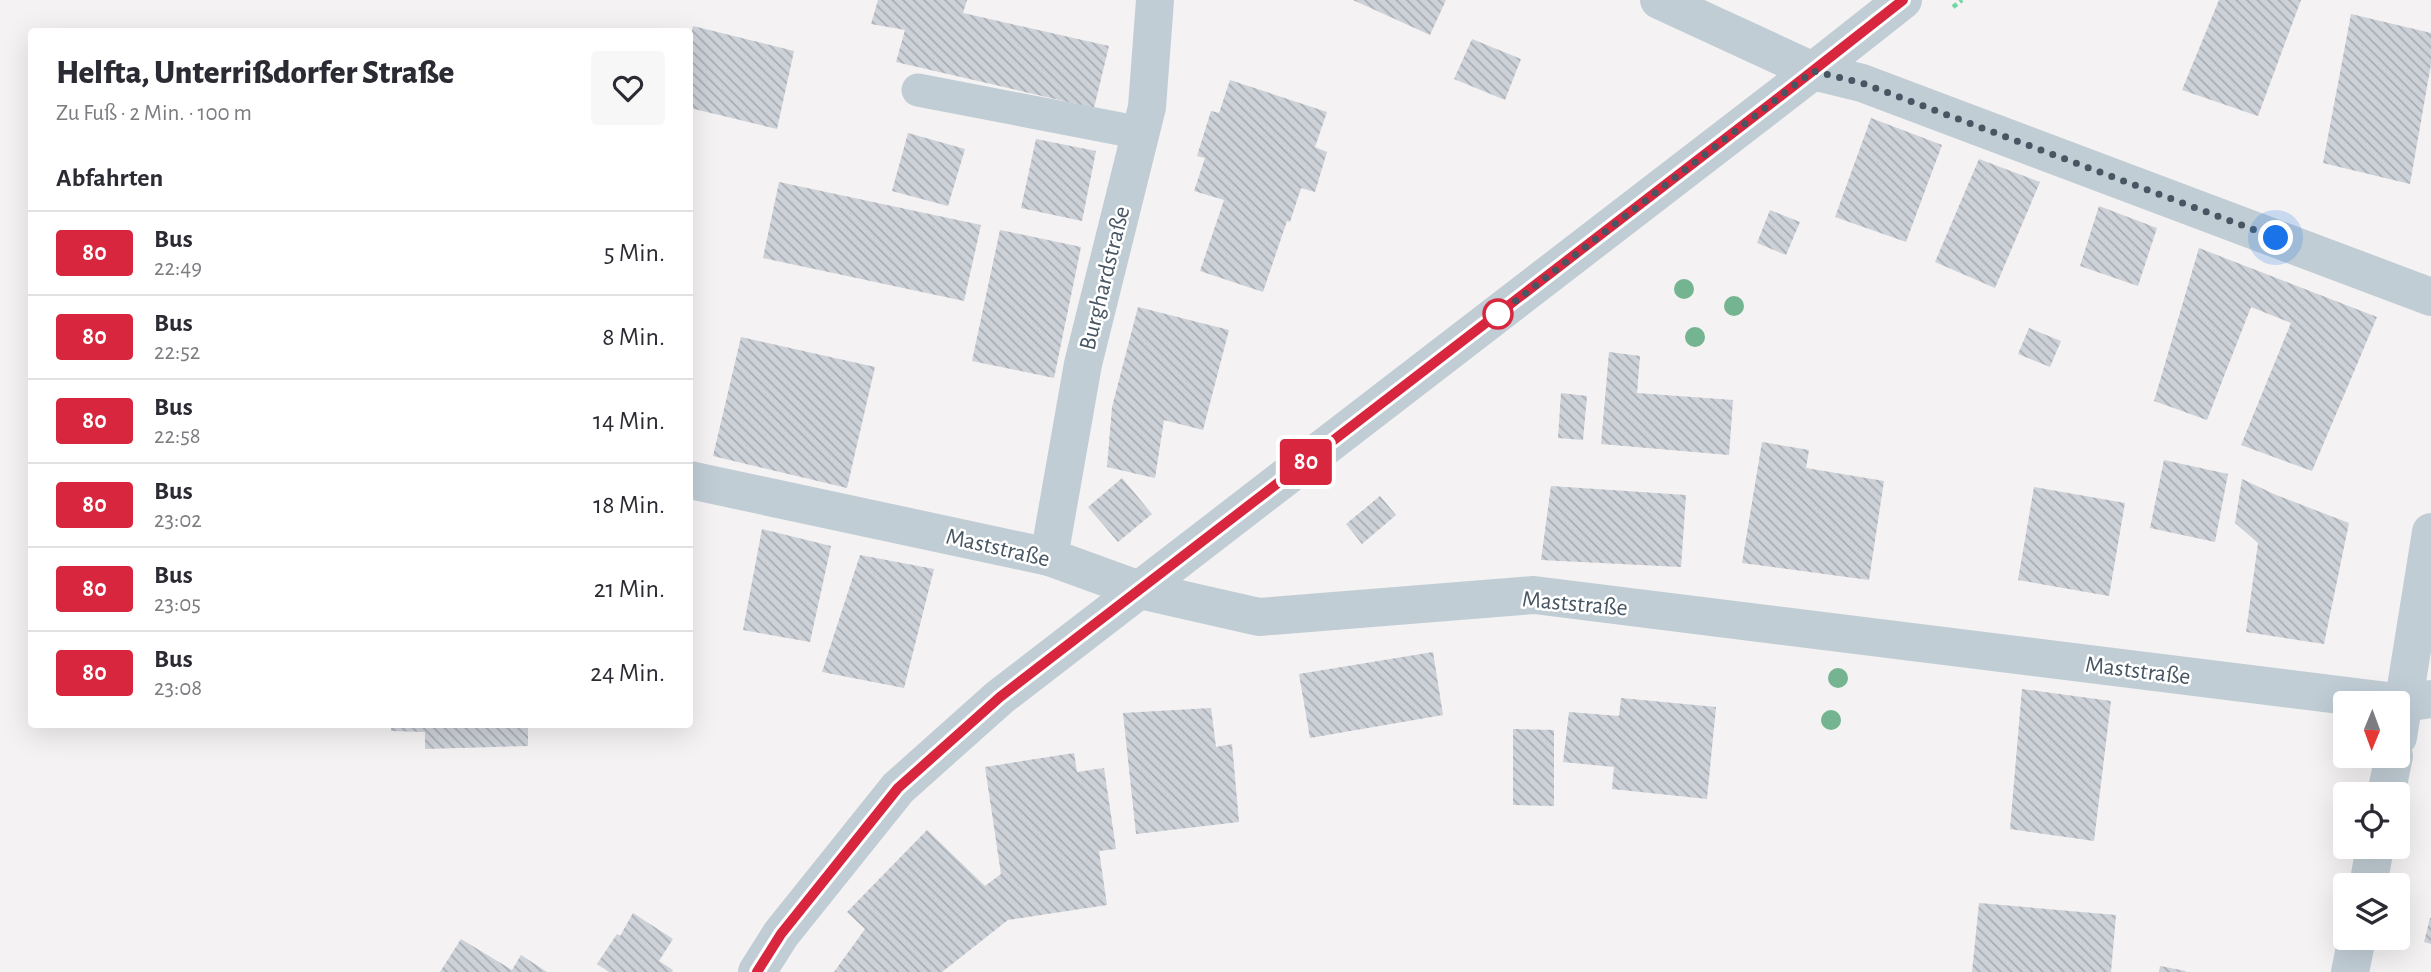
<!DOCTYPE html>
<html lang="de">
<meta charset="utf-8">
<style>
:root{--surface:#fff;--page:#f7f7f7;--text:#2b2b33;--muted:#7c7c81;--line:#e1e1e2}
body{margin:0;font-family:"Alegreya Sans",sans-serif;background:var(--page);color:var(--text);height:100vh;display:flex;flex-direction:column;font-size:26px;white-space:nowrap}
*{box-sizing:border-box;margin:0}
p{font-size:23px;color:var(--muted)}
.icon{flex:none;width:38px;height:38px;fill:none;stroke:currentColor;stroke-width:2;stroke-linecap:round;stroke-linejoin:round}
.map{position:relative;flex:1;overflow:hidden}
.side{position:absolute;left:28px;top:28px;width:665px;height:700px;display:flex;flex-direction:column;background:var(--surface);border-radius:7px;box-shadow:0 7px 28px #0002}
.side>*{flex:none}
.badge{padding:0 14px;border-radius:5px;font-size:24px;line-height:46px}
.needle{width:46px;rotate:181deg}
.buttons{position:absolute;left:2333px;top:691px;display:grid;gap:14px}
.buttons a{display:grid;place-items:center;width:77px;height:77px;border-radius:7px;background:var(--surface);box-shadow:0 7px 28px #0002;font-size:35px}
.you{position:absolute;width:35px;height:35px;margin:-18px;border:5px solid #fff;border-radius:50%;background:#1a73e8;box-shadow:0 0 0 10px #1a73e833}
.map>.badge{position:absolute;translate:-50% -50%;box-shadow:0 0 0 4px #fff}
h2{padding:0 28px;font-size:26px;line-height:63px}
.round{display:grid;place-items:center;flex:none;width:74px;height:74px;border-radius:7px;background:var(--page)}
.headline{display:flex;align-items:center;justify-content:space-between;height:119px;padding:0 28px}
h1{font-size:33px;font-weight:800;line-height:52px}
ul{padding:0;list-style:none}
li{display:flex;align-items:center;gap:21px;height:84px;padding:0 28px;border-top:2px solid var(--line)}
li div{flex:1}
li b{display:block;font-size:26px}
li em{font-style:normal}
li .badge{min-width:77px;font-weight:700;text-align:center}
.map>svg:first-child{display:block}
.building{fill:url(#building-back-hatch)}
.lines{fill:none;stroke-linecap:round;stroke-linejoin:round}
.path{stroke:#70d8a0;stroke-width:4.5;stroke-dasharray:5 3.5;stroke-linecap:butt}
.service{stroke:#c1cdd5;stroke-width:33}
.minor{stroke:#c1cdd5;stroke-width:38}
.tree{fill:#74b491}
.line-casing{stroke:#fff;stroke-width:16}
.line{stroke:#d7263d;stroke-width:10}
.walk{stroke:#475662;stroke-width:7;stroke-dasharray:0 12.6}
.stop-dot{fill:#fff;stroke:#d7263d;stroke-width:3.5}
.labels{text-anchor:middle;stroke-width:5;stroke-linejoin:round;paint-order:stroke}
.street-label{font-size:24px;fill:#475662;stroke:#fff}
</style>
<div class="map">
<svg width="2431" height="972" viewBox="0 0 2431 972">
<defs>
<pattern id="building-back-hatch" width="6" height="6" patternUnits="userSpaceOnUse" patternTransform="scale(1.75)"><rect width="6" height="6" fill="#cdd1d8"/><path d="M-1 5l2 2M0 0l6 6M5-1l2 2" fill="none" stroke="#a8acb3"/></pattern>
</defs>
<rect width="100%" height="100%" fill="#f4f2f2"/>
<!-- building -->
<g class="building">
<path d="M 878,0 L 967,0 L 963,13 L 1109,46 L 1094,108 L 896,62 L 905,30 L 871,24 Z"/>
<path d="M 1353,0 L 1446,0 L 1430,35 Z"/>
<path d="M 2219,0 L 2301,0 L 2258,116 L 2182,90 Z"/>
<path d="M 2351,14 L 2431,33 L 2431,64 L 2410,184 L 2323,163 Z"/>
<path d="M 693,26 L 794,51 L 777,129 L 690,108 L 690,41 Z"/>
<path d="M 1472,39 L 1521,59 L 1505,100 L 1454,79 Z"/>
<path d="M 1230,80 L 1327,112 L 1315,147 L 1327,152 L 1315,192 L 1301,188 L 1290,222 L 1287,221 L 1263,292 L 1200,271 L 1224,200 L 1194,191 L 1205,158 L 1197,156 L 1211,111 L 1219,113 Z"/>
<path d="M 1871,118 L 1942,145 L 1906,242 L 1835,217 Z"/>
<path d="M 908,133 L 965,149 L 948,206 L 892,191 Z"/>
<path d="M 1036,139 L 1096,151 L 1082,221 L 1021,208 Z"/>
<path d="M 1979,159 L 2040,182 L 1995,288 L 1935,262 Z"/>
<path d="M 779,182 L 981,225 L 964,301 L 763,258 Z"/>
<path d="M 2099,206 L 2157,228 L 2138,286 L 2080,266 Z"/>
<path d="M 1770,210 L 1800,222 L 1786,255 L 1757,243 Z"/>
<path d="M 1000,230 L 1081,247 L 1054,378 L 972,361 Z"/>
<path d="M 2199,248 L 2377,317 L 2312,471 L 2241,445 L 2291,323 L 2251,307 L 2207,420 L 2154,401 Z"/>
<path d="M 1138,307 L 1229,330 L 1203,430 L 1164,420 L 1155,478 L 1107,467 L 1112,407 Z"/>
<path d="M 2029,328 L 2061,341 L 2050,367 L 2018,354 Z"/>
<path d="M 741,337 L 875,367 L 847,488 L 713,456 Z"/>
<path d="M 1609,352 L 1640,356 L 1637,393 L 1733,400 L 1729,455 L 1601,444 Z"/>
<path d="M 1561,393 L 1587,396 L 1583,440 L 1558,438 Z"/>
<path d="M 1762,442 L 1809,450 L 1806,468 L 1884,481 L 1869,580 L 1742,563 Z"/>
<path d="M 2164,460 L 2228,474 L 2215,542 L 2150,528 Z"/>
<path d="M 1122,478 L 1152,514 L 1118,542 L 1088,507 Z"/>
<path d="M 2242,479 L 2276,495 L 2349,523 L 2324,644 L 2246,632 L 2258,543 L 2235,523 Z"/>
<path d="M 1551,486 L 1686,495 L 1681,567 L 1541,560 Z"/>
<path d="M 2034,487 L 2125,503 L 2109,596 L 2018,580 Z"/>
<path d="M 1380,496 L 1396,515 L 1362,544 L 1346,524 Z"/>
<path d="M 762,529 L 831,546 L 810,642 L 743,630 Z"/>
<path d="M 860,555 L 934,569 L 904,688 L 822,672 Z"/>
<path d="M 1433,652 L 1443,715 L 1310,738 L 1299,674 Z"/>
<path d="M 2022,689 L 2111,701 L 2094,841 L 2010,829 Z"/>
<path d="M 1621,698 L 1716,707 L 1707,799 L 1612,789 L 1614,767 L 1563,762 L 1569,712 L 1619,716 Z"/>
<path d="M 1211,708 L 1216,747 L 1232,744 L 1239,822 L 1136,834 L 1123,713 Z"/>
<path d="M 391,724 L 528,724 L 528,746 L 425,749 L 425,732 L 391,731 Z"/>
<path d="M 1513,729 L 1554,730 L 1554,806 L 1513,805 Z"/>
<path d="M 1074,753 L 1077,772 L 1104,768 L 1116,849 L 1099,851 L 1107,905 L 1008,920 L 942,972 L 834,972 L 865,929 L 847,912 L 927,830 L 985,886 L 1001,874 L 985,767 Z"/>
<path d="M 1979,903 L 2116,915 L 2111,972 L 1972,972 Z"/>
<path d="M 633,913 L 673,939 L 659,961 L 673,970 L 672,972 L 609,972 L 597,964 L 617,934 L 620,936 Z"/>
<path d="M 2430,918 L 2431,918 L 2431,944 L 2424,942 Z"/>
<path d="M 461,939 L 512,970 L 521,955 L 547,972 L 440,972 Z"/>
<path d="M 2160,966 L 2186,971 L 2185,972 L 2159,972 Z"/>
</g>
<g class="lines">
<!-- path -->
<path class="path" d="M 1953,7 L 1962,0"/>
<!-- service -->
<path class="service" d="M 918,90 L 1141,133"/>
<!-- minor -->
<g class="minor">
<path d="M 1659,0 L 1813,71 L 1862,83 L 2431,297"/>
<path d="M 690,480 L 1049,557 L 1140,590 L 1259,617 L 1534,595 L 2404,703 L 2431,699"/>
<path d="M 1049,557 L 1083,364 L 1147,107 L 1155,0"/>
<path d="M 2398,737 L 2431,532"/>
<path d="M 2386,794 L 2394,756"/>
<path d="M 2368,886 L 2375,847"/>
<path d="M 757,972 L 781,934 L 898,788 L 1000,697 L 1813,71 L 1903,0"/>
<path d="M 2350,972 L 2357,938"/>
</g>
</g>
<!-- trees -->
<g class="tree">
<circle cx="1684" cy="289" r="10"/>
<circle cx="1734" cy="306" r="10"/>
<circle cx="1695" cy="337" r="10"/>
<circle cx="1838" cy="678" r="10"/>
<circle cx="1831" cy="720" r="10"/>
</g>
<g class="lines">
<!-- line casing -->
<g class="line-casing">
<path id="line" d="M 757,972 L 781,934 L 898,788 L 1000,697 L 1791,88 L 1903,0"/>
</g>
<!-- line -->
<use href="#line" class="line"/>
<!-- walk -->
<path class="walk" d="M 1498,314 L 1487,323 L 1813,71 L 1862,83 L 2276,238"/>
</g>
<!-- markers -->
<circle class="stop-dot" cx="1498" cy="314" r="14"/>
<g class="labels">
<!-- street labels -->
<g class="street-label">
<text transform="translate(1104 278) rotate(-76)" y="8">Burghardstraße</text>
<text transform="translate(998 547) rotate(13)" y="8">Maststraße</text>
<text transform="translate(1575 603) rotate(5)" y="8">Maststraße</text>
<text transform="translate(2138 670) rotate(7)" y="8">Maststraße</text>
</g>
</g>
</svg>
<div class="buttons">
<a><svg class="needle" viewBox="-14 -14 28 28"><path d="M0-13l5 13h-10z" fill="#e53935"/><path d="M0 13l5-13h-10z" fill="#7c7c81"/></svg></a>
<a><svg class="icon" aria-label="locate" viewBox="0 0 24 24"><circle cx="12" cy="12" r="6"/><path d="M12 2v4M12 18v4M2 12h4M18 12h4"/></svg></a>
<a><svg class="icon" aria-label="layers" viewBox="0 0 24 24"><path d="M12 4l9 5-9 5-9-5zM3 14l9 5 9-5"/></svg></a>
</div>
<div class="you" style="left:2276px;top:238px"></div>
<b class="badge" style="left:1306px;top:462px;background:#d7263d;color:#fff">80</b>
<section class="side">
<div class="headline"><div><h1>Helfta, Unterrißdorfer Straße</h1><p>Zu Fuß · 2 Min. · 100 m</p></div><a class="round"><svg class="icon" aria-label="heart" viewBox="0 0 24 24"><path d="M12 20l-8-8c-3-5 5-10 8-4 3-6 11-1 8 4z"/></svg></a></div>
<h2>Abfahrten</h2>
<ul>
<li><span class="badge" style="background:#d7263d;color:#fff">80</span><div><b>Bus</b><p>22:49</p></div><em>5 Min.</em></li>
<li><span class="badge" style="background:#d7263d;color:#fff">80</span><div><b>Bus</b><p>22:52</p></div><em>8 Min.</em></li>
<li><span class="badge" style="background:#d7263d;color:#fff">80</span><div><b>Bus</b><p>22:58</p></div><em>14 Min.</em></li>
<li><span class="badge" style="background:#d7263d;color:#fff">80</span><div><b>Bus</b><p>23:02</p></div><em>18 Min.</em></li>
<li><span class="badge" style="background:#d7263d;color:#fff">80</span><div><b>Bus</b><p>23:05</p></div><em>21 Min.</em></li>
<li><span class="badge" style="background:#d7263d;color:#fff">80</span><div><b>Bus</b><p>23:08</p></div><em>24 Min.</em></li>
</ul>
</section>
</div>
